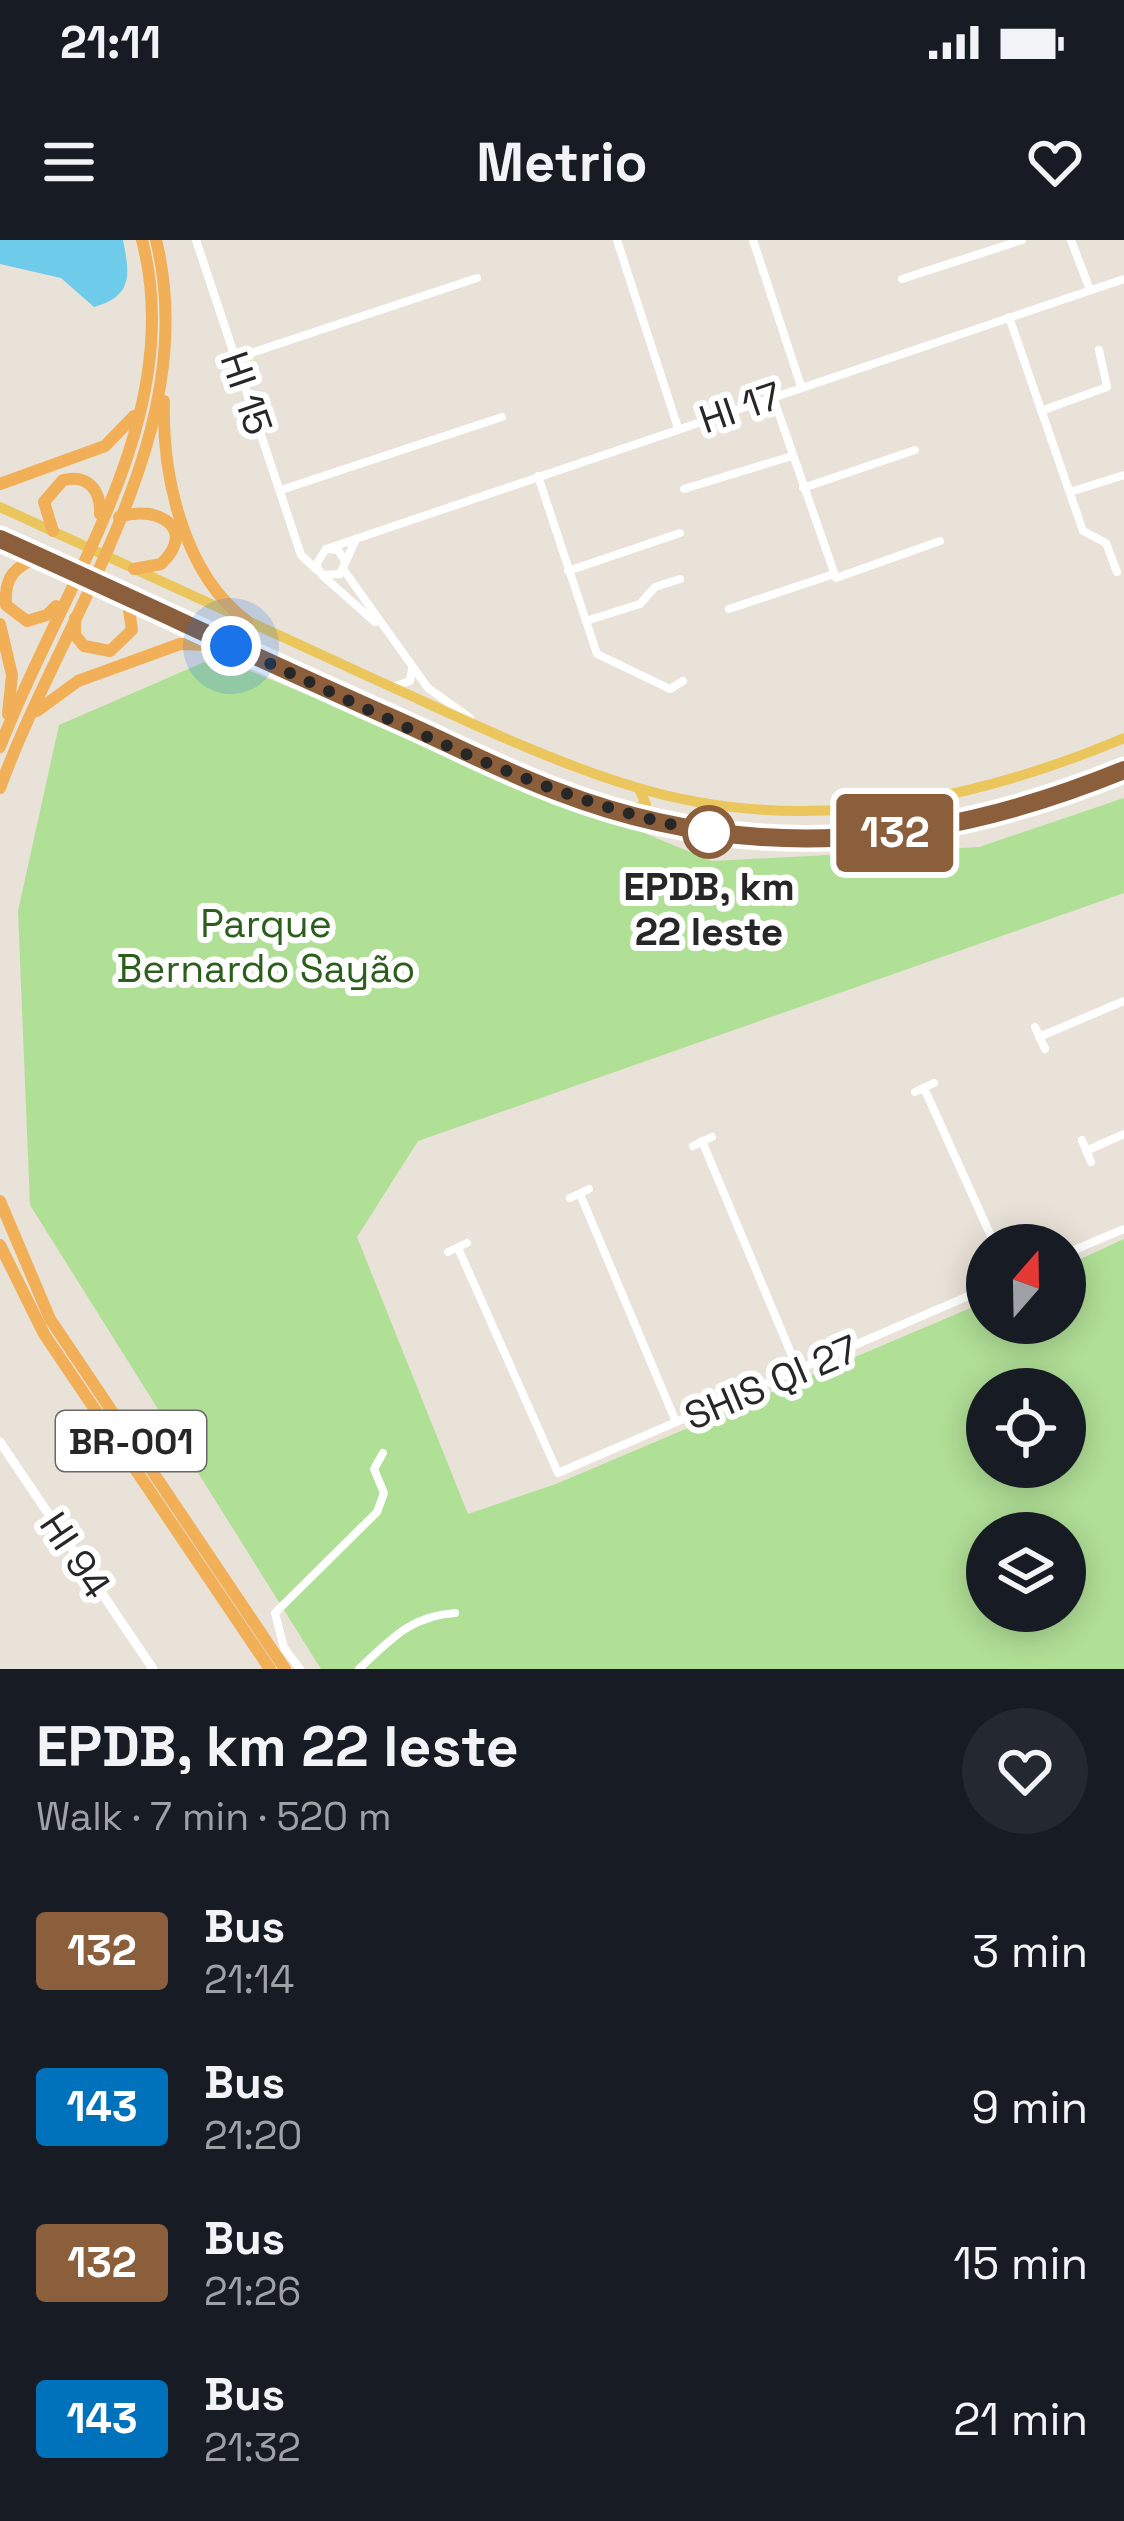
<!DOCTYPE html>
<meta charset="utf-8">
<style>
:root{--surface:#171b24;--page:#242831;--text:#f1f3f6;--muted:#9ea1a6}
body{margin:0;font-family:"Space Grotesk",sans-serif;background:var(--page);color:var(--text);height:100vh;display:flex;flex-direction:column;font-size:45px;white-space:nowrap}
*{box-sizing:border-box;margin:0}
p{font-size:39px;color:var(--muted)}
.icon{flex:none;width:66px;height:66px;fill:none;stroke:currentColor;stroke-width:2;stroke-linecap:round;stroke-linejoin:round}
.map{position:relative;height:1429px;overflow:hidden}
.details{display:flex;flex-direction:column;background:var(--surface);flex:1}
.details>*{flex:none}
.badge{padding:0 24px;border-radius:9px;font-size:42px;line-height:78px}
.needle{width:78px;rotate:20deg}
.tools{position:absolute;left:966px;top:984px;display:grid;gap:24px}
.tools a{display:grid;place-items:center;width:120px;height:120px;border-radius:50%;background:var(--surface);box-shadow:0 6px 30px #0003;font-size:60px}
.you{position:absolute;width:60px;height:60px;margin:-30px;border:9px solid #fff;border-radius:50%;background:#1a73e8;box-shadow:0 0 0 18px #1a73e833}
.map>.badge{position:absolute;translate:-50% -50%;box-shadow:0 0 0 6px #fff}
.round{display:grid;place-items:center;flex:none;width:126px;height:126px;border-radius:63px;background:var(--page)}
.summary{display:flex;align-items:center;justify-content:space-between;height:204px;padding:0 36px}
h1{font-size:57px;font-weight:700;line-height:90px}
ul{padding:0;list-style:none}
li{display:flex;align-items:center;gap:36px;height:156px;padding:0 36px}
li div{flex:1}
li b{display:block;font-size:45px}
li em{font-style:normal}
li .badge{min-width:132px;font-weight:700;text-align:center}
.status{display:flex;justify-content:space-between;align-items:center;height:84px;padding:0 60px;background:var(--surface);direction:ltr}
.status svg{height:33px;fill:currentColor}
header{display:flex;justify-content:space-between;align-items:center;height:156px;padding:0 36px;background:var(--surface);font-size:54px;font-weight:700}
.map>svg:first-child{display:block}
.green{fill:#b0df96;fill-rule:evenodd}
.water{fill:#6ecbe9}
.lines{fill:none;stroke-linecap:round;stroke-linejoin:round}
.minor{stroke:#fff;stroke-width:8}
.tertiary{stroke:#fff;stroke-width:9}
.primary{stroke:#eac65c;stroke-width:10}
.trunk{stroke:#f1af58;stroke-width:12}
.line-casing{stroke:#fff;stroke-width:27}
.line{stroke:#8b5e3c;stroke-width:18}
.walk{stroke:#272727;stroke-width:12;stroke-dasharray:0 21.6}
.stop-dot{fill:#fff;stroke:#8b5e3c;stroke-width:6}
.labels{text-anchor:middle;stroke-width:12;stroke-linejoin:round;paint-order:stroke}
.shield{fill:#fff;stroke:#686868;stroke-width:3}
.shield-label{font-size:36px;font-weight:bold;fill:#272727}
.street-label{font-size:39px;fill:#272727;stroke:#fff}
.stop-label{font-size:39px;font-weight:bold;fill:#272727;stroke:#fff}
.park-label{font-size:39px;fill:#2b5f1b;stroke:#fff}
</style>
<div class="status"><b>21:11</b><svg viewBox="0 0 49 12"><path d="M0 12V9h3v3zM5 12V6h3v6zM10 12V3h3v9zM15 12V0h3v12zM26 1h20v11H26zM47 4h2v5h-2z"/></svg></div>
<header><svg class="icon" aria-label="menu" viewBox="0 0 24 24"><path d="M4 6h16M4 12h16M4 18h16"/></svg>Metrio<svg class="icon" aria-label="heart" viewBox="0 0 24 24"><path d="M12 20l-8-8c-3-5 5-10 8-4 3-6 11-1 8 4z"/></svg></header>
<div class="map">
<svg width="1124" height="1429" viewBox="0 0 1124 1429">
<rect width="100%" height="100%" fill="#e9e2d8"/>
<!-- green -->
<path class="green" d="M 216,417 L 712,621 L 979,607 L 1124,558 L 1124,653 L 418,901 L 357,997 L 468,1274 L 556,1244 L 987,1061 L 987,1083 L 1065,1083 L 1065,1026 L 1124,999 L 1124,1429 L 321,1429 L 30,965 L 18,671 L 59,485 ZM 987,1149 L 1065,1149 L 1065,1227 L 987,1227 ZM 987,1293 L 1065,1293 L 1065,1371 L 987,1371 Z"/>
<!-- water -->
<path class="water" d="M 0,0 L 123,0 C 130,35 133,56 94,67 L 61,38 L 0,24 Z"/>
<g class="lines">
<!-- minor -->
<g class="minor">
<path d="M 196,0 L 301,315 L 317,330"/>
<path d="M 617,0 L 678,188"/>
<path d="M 753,0 L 801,146"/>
<path d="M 1071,0 L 1090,50"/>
<path d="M 902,39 L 1022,0"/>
<path d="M 1009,77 L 1083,291 L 1106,303 L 1117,332"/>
<path d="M 236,118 L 477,38"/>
<path d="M 773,157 L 836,338 L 940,301"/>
<path d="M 1041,171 L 1107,147 L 1099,110"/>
<path d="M 538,236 L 597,414 L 670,449 L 683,441"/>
<path d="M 803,248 L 915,210"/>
<path d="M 684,249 L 792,216"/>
<path d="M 281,250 L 502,177"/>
<path d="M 1070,252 L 1124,235"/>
<path d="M 326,309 L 1124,39"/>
<path d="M 345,321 L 338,310 L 326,309 L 316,325 L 322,335 L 340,334 L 356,299"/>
<path d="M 343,329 L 428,448 L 470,478"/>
<path d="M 568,331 L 680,293"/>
<path d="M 323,336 L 375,382"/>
<path d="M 729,369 L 834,334"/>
<path d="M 586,381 L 640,364 L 655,347 L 680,339"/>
<path d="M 393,447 L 410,441 L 412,429"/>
<path d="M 1035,787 L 1045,809"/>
<path d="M 1039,797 L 1124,761"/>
<path d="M 924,848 L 995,1005"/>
<path d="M 915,852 L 934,843"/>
<path d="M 1082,900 L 1091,922"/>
<path d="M 702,901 L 798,1130"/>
<path d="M 693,906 L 712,897"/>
<path d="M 1086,911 L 1124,894"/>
<path d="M 580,954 L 676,1182"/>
<path d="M 570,958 L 589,949"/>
<path d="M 458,1008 L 558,1233 L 987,1048"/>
<path d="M 448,1012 L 467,1003"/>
<path d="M 1065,1014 L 1124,989"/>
<path d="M 300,1429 L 284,1408 L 275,1373 L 377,1272 L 384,1253 L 374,1229 L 383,1213"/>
<path d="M 359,1429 C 390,1400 410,1376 455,1373"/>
</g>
<!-- tertiary -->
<path class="tertiary" d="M 0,1202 L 153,1429"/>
<!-- primary -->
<g class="primary">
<path d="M 0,267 C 125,324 249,382 374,439 C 459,477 545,520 635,547 C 800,597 970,563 1124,498"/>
<path d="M 0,299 C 128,356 254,416 382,473 C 462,509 541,548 626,574 C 792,626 967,594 1124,529"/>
<path d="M 629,571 L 646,564 L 639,549"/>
</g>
<!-- trunk -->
<g class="trunk">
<path d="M 164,161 C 162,237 184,335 247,381"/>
<path d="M 0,244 L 105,206 L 134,176"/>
<path d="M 119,277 C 156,264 199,288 161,324 L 134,329"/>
<path d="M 53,291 L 44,262 L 63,240 C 88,234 101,250 100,274"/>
<path d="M 41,317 C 15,325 4,337 6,365 L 27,381 L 47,375 L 56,366"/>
<path d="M 75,378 L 75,395 L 84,406 L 110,411 L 132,390 L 127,357"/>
<path d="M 0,384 L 12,435 L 8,474"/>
<path d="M 37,471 L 78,441 L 180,404 L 231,406"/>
<path d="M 0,507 C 60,348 189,178 142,0"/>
<path d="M 0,548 C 63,375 204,193 156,0"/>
<path d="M 0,961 L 50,1079 L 285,1429"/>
<path d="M 0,1005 L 44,1094 L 270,1429"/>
</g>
</g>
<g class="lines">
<!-- line casing -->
<g class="line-casing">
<path id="line" d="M 0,299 C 130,357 259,419 390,477 C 445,501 500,530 556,551 C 750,626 936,607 1124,530"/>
</g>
<!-- line -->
<use href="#line" class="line"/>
<!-- walk -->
<path class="walk" d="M 231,406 C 386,475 541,562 709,592"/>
</g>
<!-- markers -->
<circle class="stop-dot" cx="709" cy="592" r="24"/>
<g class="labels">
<!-- shield labels -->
<rect class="shield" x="56" y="1171" width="150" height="60" rx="9"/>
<g class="shield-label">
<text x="131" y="1214">BR-001</text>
</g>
<!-- street labels -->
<g class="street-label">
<text transform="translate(247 153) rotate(71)" y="14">HI 15</text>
<text transform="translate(740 167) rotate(-19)" y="14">HI 17</text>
<text transform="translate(771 1142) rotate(-23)" y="14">SHIS QI 27</text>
<text transform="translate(76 1315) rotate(56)" y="14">HI 94</text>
</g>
<!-- stop labels -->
<g class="stop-label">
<text x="709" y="660">EPDB, km<tspan x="709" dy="45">22 leste</tspan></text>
</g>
<!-- park labels -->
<g class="park-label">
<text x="266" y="697">Parque<tspan x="266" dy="45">Bernardo Sayão</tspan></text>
</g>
</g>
</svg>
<div class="tools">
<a><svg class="needle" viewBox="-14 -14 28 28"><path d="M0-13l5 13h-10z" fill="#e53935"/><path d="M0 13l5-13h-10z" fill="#9ea1a6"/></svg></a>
<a><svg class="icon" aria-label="locate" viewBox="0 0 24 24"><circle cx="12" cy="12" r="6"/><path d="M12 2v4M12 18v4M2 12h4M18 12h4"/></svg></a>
<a><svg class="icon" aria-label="layers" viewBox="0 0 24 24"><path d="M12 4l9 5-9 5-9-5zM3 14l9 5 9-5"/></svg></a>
</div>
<div class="you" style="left:231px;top:406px"></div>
<b class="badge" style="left:895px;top:593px;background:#8b5e3c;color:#fff">132</b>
</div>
<section class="details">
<div class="summary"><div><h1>EPDB, km 22 leste</h1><p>Walk · 7 min · 520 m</p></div><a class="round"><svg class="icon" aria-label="heart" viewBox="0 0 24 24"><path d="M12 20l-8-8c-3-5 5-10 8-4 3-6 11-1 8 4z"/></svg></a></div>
<ul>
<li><span class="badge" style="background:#8b5e3c;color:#fff">132</span><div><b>Bus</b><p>21:14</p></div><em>3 min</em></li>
<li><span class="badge" style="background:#0072bc;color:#fff">143</span><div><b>Bus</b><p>21:20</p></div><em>9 min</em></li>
<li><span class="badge" style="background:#8b5e3c;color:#fff">132</span><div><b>Bus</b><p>21:26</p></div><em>15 min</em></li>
<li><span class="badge" style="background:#0072bc;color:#fff">143</span><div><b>Bus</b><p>21:32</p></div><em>21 min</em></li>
</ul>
</section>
